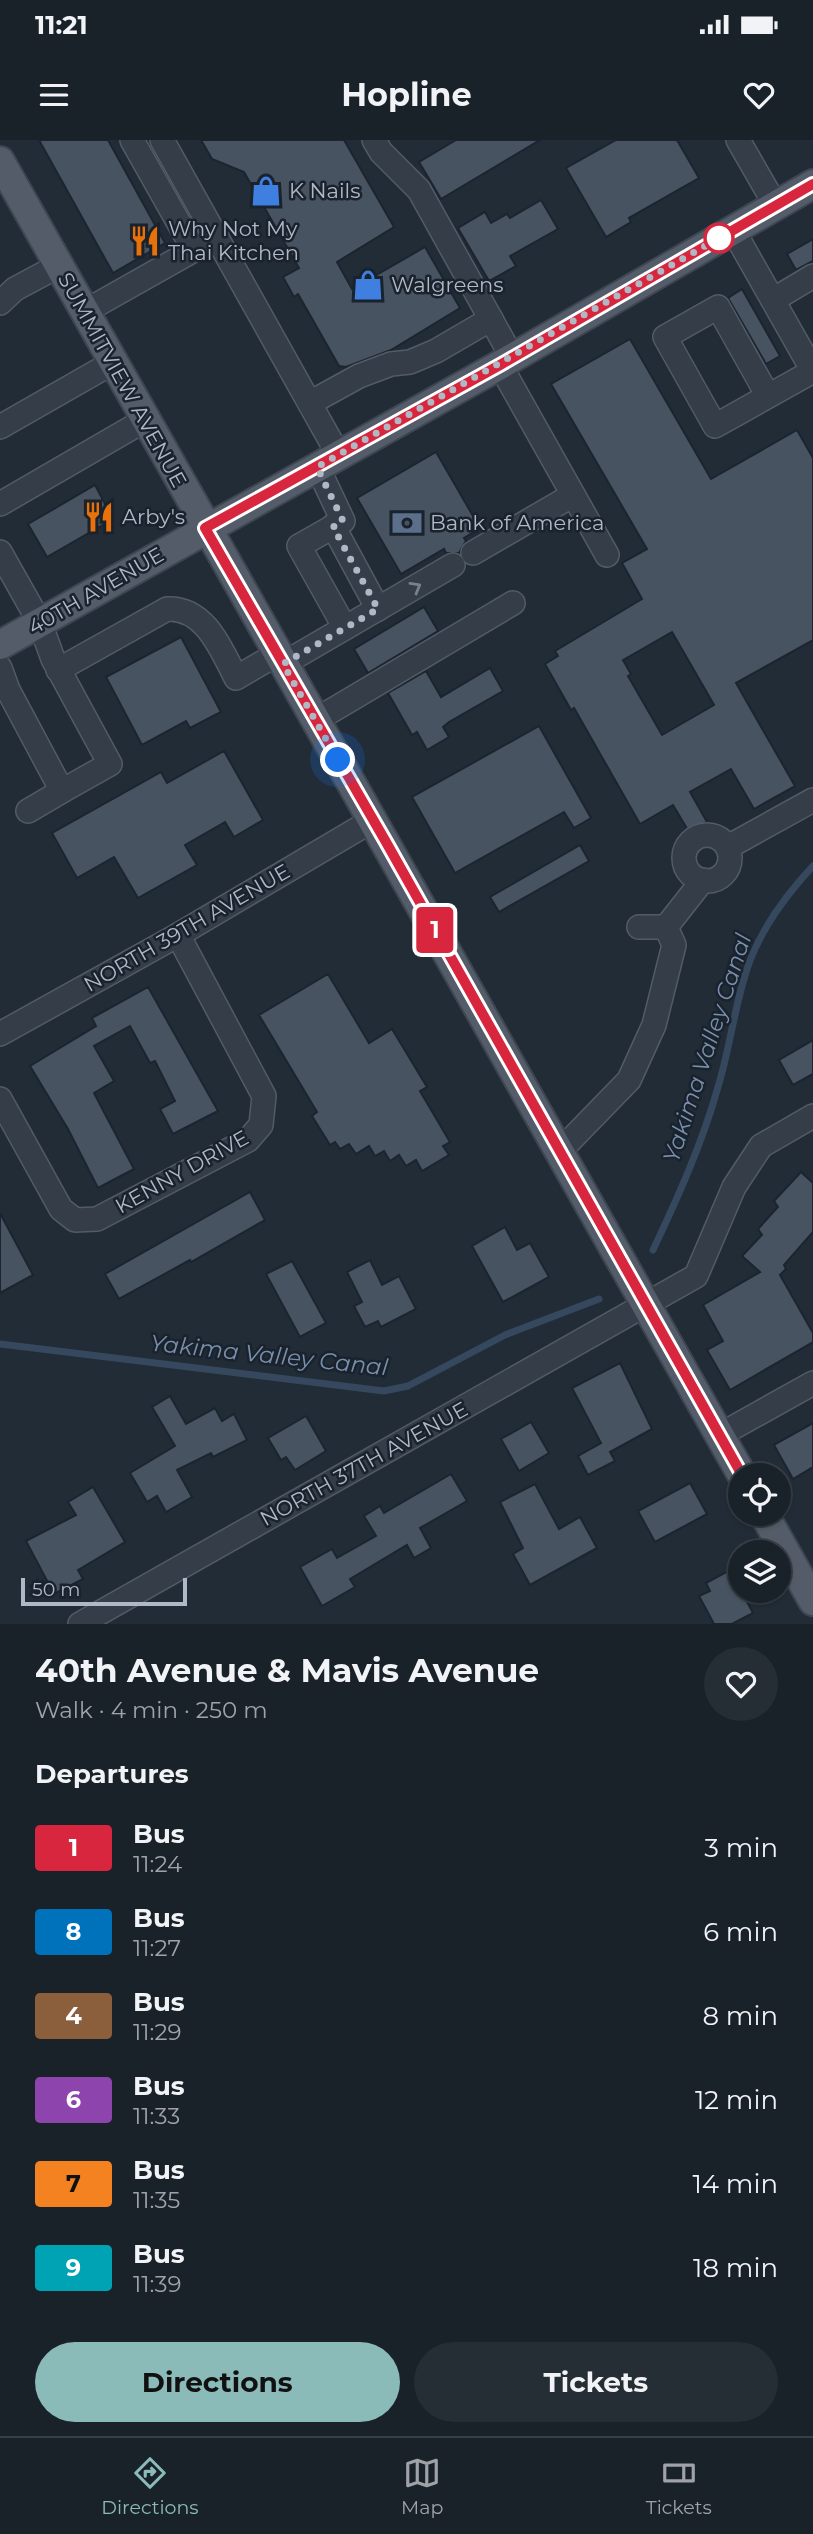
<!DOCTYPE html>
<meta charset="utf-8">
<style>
:root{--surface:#192129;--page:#262e35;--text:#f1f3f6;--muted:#9fa3a8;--line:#373e46;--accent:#8bbbb9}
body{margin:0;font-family:Montserrat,sans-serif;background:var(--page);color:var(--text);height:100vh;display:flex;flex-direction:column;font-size:26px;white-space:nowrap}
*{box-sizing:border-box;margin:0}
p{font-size:23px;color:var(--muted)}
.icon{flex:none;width:38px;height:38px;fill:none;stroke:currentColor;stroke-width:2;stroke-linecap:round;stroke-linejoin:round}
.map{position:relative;height:1484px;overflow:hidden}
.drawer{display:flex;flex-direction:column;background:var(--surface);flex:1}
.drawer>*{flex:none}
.badge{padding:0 14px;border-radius:5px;font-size:24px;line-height:46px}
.tools{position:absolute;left:728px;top:1323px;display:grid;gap:14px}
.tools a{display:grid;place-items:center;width:63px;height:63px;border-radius:50%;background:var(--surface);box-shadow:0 2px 5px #0004,0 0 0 2px var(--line);font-size:35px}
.scale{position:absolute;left:21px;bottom:18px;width:166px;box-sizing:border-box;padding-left:7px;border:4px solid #afb8c4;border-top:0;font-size:19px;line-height:24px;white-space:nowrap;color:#afb8c4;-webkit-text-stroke:5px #1a222d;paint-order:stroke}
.you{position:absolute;width:35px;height:35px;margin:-18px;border:5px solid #fff;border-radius:50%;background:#1a73e8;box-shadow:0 0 0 10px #1a73e833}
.map>.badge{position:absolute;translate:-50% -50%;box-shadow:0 0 0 4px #fff}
h2{padding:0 35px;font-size:26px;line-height:63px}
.round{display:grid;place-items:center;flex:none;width:74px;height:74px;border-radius:37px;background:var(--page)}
.headline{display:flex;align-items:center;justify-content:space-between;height:119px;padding:0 35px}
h1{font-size:33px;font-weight:700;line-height:52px}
.button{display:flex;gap:14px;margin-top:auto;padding:14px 35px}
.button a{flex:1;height:80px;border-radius:42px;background:var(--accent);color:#111;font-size:28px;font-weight:700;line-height:80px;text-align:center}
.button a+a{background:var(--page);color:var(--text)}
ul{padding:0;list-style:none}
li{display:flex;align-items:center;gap:21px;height:84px;padding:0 35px}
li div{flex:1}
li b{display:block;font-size:26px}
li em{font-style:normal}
li .badge{min-width:77px;font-weight:700;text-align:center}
.status{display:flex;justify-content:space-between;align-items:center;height:49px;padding:0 35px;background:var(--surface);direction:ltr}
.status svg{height:19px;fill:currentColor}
header{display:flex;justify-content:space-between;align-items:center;height:91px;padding:0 35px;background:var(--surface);font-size:32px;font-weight:700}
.tab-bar{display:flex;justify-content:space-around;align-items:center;height:98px;border-top:2px solid var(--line);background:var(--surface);font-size:19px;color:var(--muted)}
.tab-bar a{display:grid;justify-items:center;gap:4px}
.tab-bar .selected{color:var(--accent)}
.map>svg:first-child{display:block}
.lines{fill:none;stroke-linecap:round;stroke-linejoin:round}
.stream{stroke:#35485e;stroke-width:7}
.building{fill:#475361;stroke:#1c242f;stroke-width:2;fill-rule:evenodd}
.minor-casing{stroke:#525b66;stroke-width:26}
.major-casing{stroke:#3e4651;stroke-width:32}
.minor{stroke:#353d48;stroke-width:23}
.major{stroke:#535c68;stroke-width:28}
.oneway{stroke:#78818c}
.line-casing{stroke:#fff;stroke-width:16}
.line{stroke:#d7263d;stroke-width:10}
.walk{stroke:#afb8c4;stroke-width:7;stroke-dasharray:0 12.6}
.stop-dot{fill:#fff;stroke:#d7263d;stroke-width:3.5}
.labels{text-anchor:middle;stroke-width:5;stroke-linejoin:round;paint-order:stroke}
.poi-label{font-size:21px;fill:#afb8c4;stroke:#1a222d;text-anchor:start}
.street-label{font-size:21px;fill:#afb8c4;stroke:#1a222d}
.water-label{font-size:23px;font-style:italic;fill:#7890ac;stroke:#1a222d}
</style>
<div class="status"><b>11:21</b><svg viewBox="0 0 49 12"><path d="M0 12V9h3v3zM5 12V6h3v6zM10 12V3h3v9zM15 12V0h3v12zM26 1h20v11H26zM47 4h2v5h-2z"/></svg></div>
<header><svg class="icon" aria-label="menu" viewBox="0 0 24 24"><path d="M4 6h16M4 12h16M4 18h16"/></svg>Hopline<svg class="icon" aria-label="heart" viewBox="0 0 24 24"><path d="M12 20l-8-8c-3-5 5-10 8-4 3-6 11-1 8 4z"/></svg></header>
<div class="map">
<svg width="813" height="1484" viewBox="0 0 813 1484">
<rect width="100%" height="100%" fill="#212c37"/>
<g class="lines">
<!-- stream -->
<g class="stream">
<path d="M 653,1110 C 678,1057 702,1004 718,947 C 731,905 735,859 751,818 C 765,783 787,754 813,726"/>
<path d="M 0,1204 L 384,1251 L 408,1246 L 505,1195 L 599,1159"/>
</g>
</g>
<!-- building -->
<g class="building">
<path d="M 39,0 L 108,0 L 165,103 L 113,133 Z"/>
<path d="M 201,0 L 344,0 L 394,87 L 337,122 L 352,149 L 425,107 L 460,168 L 391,210 L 346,227 L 339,226 L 298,154 L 294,157 L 283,137 L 299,128 L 244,32 L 212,19 Z"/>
<path d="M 456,0 L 540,0 L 441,59 L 419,22 Z"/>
<path d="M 616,0 L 677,0 L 699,38 L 629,78 L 631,82 L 606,97 L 566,28 Z"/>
<path d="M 541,60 L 558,89 L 510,116 L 516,126 L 489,141 L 458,88 L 485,72 L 491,83 L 507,74 L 510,78 Z"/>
<path d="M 813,99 L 813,121 L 796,130 L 787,114 Z"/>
<path d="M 742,149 L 780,216 L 766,224 L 728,158 Z"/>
<path d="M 630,199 L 711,339 L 797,290 L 813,318 L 813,500 L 736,543 L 795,646 L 754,669 L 731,629 L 690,652 L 707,682 L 689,692 L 673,665 L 640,684 L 574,568 L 571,570 L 545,524 L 558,516 L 555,511 L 642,459 L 622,423 L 647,409 L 551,244 ZM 672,492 L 714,565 L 662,595 L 628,536 L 631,534 L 623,520 Z"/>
<path d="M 436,312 L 480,388 L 464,398 L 466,401 L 459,413 L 446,413 L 444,409 L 401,434 L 357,358 Z"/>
<path d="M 95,345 L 113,379 L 47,417 L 28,384 Z"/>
<path d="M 424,467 L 438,491 L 368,533 L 354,509 Z"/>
<path d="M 181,497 L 221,572 L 190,588 L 186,581 L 142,605 L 106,537 Z"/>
<path d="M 490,528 L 503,551 L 449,582 L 443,587 L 449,597 L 427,610 L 417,592 L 412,595 L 388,553 L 426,531 L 441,557 Z"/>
<path d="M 539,586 L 591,678 L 574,688 L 564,672 L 455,733 L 412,657 Z"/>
<path d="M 224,611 L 263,680 L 234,697 L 225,682 L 185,705 L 197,725 L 138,758 L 114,717 L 77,738 L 52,693 L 161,632 L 167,643 Z"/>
<path d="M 580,705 L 589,721 L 499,772 L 490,757 Z"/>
<path d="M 328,834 L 369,903 L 392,889 L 427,947 L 420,951 L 450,1002 L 443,1006 L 449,1015 L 422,1031 L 416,1020 L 406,1026 L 399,1015 L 390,1021 L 384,1011 L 375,1016 L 369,1006 L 356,1014 L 349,1004 L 340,1009 L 335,1002 L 330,1005 L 312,976 L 317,972 L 259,875 Z"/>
<path d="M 148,847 L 218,971 L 173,994 L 160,969 L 175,961 L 155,921 L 150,923 L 130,886 L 94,906 L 114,941 L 94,953 L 134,1029 L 98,1048 L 68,989 L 30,926 L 96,886 L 92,878 Z"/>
<path d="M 813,900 L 813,934 L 793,945 L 779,920 Z"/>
<path d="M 801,1032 L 813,1043 L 813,1092 L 784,1125 L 786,1129 L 780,1135 L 813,1193 L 813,1202 L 730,1250 L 707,1210 L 723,1201 L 703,1165 L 760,1132 L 742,1116 L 762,1095 L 758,1089 L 778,1067 L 774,1061 Z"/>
<path d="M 250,1052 L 265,1080 L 191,1122 L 190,1120 L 119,1159 L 105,1134 Z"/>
<path d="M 0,1073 L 33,1135 L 0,1153 Z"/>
<path d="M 505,1087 L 517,1110 L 530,1103 L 549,1137 L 503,1162 L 472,1106 Z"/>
<path d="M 370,1120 L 382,1145 L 399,1136 L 416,1169 L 381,1187 L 378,1181 L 365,1187 L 354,1166 L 362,1162 L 347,1132 Z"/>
<path d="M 292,1121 L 326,1183 L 300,1197 L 266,1134 Z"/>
<path d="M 620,1223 L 652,1289 L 610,1312 L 615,1321 L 588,1335 L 578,1316 L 601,1303 L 572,1248 Z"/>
<path d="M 170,1256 L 186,1284 L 215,1268 L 222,1281 L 234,1274 L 247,1300 L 213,1317 L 211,1313 L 177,1330 L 192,1357 L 166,1372 L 157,1356 L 147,1362 L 130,1333 L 175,1306 L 152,1267 Z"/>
<path d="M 306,1276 L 326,1311 L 295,1330 L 286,1317 L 281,1320 L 268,1298 Z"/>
<path d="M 531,1282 L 549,1313 L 519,1331 L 501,1299 Z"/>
<path d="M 813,1283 L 813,1327 L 793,1339 L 774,1305 Z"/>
<path d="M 451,1334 L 467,1361 L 420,1388 L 431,1408 L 414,1418 L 407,1405 L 350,1439 L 355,1447 L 322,1466 L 300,1427 L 332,1409 L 337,1418 L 376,1396 L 364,1376 L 380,1366 L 384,1373 Z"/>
<path d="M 690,1343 L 707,1374 L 655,1402 L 638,1371 Z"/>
<path d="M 535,1344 L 559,1389 L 580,1377 L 597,1408 L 530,1445 L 513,1414 L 523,1408 L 500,1362 Z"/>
<path d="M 93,1347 L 125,1402 L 78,1430 L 83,1439 L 54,1454 L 26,1401 L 76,1375 L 68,1362 Z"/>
<path d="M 730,1430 L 753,1473 L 732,1484 L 714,1484 L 699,1456 L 710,1451 L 706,1443 Z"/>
</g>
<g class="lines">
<!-- minor casing -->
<g class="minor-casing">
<g id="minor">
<path d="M 132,0 L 194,110"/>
<path d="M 162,0 L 338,314"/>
<path d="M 374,0 L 381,12 L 419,50 L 512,217"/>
<path d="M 738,0 L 776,66"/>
<path d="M 733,90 L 813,231 L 715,286 L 665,197 L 718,167 L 768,256"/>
<path d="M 773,160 L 813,136"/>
<path d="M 0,163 L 15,149 L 58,126"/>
<path d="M 84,172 L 217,97"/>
<path d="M 500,225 L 607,415"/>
<path d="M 310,263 L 359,236 L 391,224 L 410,222 L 436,211 L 491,179"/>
<path d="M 0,287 L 112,223"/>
<path d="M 317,326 L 343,381 L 299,406 L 345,488"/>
<path d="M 0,364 L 145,280"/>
<path d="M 333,386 L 378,469"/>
<path d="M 0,412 L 40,483 L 53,519 L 110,624 L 62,651"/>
<path d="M 473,413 L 573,355"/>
<path d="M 283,524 L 453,425"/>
<path d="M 0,528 L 8,550 L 62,651 L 28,671"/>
<path d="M 58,530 L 167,469 C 205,467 221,509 236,538 L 277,514"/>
<path d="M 316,580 L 513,463"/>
<circle cx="707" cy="718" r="23"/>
<path d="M 728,707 L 813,660"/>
<path d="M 666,787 L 703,740"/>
<path d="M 0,894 L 178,795 L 373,680"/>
<path d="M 0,959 L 61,1069 L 75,1080 L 97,1079 L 248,1000 L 261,985 L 264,956 L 178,795"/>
<path d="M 560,1011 L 629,940 L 654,885 L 674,805 L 666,787 L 639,787"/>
<path d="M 720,1295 L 813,1243"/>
<path d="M 80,1484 L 696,1136 L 734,1047 L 761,1006 L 813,976"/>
</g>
</g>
<!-- major casing -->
<g class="major-casing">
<g id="major">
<path d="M 0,21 L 742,1335"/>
<path d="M 0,505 L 500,225 L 813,44"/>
<path d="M 764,1374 L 813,1461"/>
</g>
</g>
<!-- minor -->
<use href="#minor" class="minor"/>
<!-- major -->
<use href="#major" class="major"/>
</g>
<!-- one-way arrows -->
<defs><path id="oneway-chevron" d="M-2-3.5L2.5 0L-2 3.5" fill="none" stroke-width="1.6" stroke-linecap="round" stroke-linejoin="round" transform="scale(1.75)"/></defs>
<use class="oneway" href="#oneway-chevron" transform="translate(416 447) rotate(-30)"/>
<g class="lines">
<!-- line casing -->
<g class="line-casing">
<path id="line" d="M 742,1335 L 386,702 L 205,388 L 500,225 L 813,44"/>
</g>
<!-- line -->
<use href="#line" class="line"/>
<!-- walk -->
<path class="walk" d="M 338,620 L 283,524 L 378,469 L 333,387 L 343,381 L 317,327 L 719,98"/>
</g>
<!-- icons -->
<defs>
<g id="shop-bare" transform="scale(2.415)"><path d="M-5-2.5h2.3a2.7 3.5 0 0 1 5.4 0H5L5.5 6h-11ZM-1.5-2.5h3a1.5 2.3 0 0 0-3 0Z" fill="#3f7fe0" stroke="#1a222d" stroke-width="2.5" paint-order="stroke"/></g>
<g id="restaurant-bare" transform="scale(2.415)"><path d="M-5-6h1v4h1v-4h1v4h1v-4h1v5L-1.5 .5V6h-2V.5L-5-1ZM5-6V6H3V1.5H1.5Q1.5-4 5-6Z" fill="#e8710a" stroke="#1a222d" stroke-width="2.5" paint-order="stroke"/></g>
<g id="bank-bare" transform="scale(2.415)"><path d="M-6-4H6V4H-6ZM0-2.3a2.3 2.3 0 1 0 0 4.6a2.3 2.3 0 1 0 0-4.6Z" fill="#5c6f8a" stroke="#1a222d" stroke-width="2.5" paint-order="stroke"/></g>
</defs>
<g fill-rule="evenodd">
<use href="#shop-bare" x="266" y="51"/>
<use href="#restaurant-bare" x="145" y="101"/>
<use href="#shop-bare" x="368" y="145"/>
<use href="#restaurant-bare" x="99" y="377"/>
<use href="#bank-bare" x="407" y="383"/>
</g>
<!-- markers -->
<circle class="stop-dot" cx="719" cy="98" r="14"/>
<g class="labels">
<!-- poi labels -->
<g class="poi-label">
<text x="289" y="58">K Nails</text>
<text x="168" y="96">Why Not My<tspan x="168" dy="24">Thai Kitchen</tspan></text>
<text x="391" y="152">Walgreens</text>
<text x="122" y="384">Arby's</text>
<text x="430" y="390">Bank of America</text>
</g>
<!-- street labels -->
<g class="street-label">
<text transform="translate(122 240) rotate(61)" y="7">SUMMITVIEW AVENUE</text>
<text transform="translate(96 451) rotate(-30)" y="7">40TH AVENUE</text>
<text transform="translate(187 788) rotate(-30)" y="7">NORTH 39TH AVENUE</text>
<text transform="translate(182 1032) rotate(-29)" y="7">KENNY DRIVE</text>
<text transform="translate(364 1324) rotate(-29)" y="7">NORTH 37TH AVENUE</text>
</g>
<!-- water labels -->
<g class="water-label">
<text transform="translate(707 908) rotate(-72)" y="8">Yakima Valley Canal</text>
<text transform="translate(269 1215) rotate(6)" y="8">Yakima Valley Canal</text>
</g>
</g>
</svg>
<div class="tools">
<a><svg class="icon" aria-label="locate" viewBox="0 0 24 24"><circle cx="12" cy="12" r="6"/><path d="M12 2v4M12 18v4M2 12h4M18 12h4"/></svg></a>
<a><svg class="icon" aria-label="layers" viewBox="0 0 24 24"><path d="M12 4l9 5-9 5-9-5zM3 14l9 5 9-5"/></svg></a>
</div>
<div class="scale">50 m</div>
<div class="you" style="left:338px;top:620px"></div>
<b class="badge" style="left:435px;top:790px;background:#d7263d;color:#fff">1</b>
</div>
<section class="drawer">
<div class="headline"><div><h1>40th Avenue &amp; Mavis Avenue</h1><p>Walk · 4 min · 250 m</p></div><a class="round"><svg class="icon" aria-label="heart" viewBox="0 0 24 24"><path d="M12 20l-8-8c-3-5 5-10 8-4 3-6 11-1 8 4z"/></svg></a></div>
<h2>Departures</h2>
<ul>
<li><span class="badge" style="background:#d7263d;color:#fff">1</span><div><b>Bus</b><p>11:24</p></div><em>3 min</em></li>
<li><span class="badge" style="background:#0072bc;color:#fff">8</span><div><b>Bus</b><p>11:27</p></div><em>6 min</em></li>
<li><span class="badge" style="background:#8b5e3c;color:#fff">4</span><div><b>Bus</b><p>11:29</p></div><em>8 min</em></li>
<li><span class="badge" style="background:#8e44ad;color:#fff">6</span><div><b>Bus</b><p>11:33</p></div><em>12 min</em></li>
<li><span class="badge" style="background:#f58220;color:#111">7</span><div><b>Bus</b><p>11:35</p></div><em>14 min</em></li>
<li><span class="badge" style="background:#00a3b4;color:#fff">9</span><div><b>Bus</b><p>11:39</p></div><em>18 min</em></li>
</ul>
<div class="button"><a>Directions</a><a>Tickets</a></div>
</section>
<nav class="tab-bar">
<a class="selected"><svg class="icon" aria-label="directions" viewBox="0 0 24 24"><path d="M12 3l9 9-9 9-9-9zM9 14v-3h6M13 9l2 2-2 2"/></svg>Directions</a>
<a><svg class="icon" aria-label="map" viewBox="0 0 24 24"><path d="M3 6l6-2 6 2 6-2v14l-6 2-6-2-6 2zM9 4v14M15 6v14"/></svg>Map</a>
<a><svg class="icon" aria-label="tickets" viewBox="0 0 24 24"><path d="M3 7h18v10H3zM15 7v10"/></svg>Tickets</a>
</nav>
